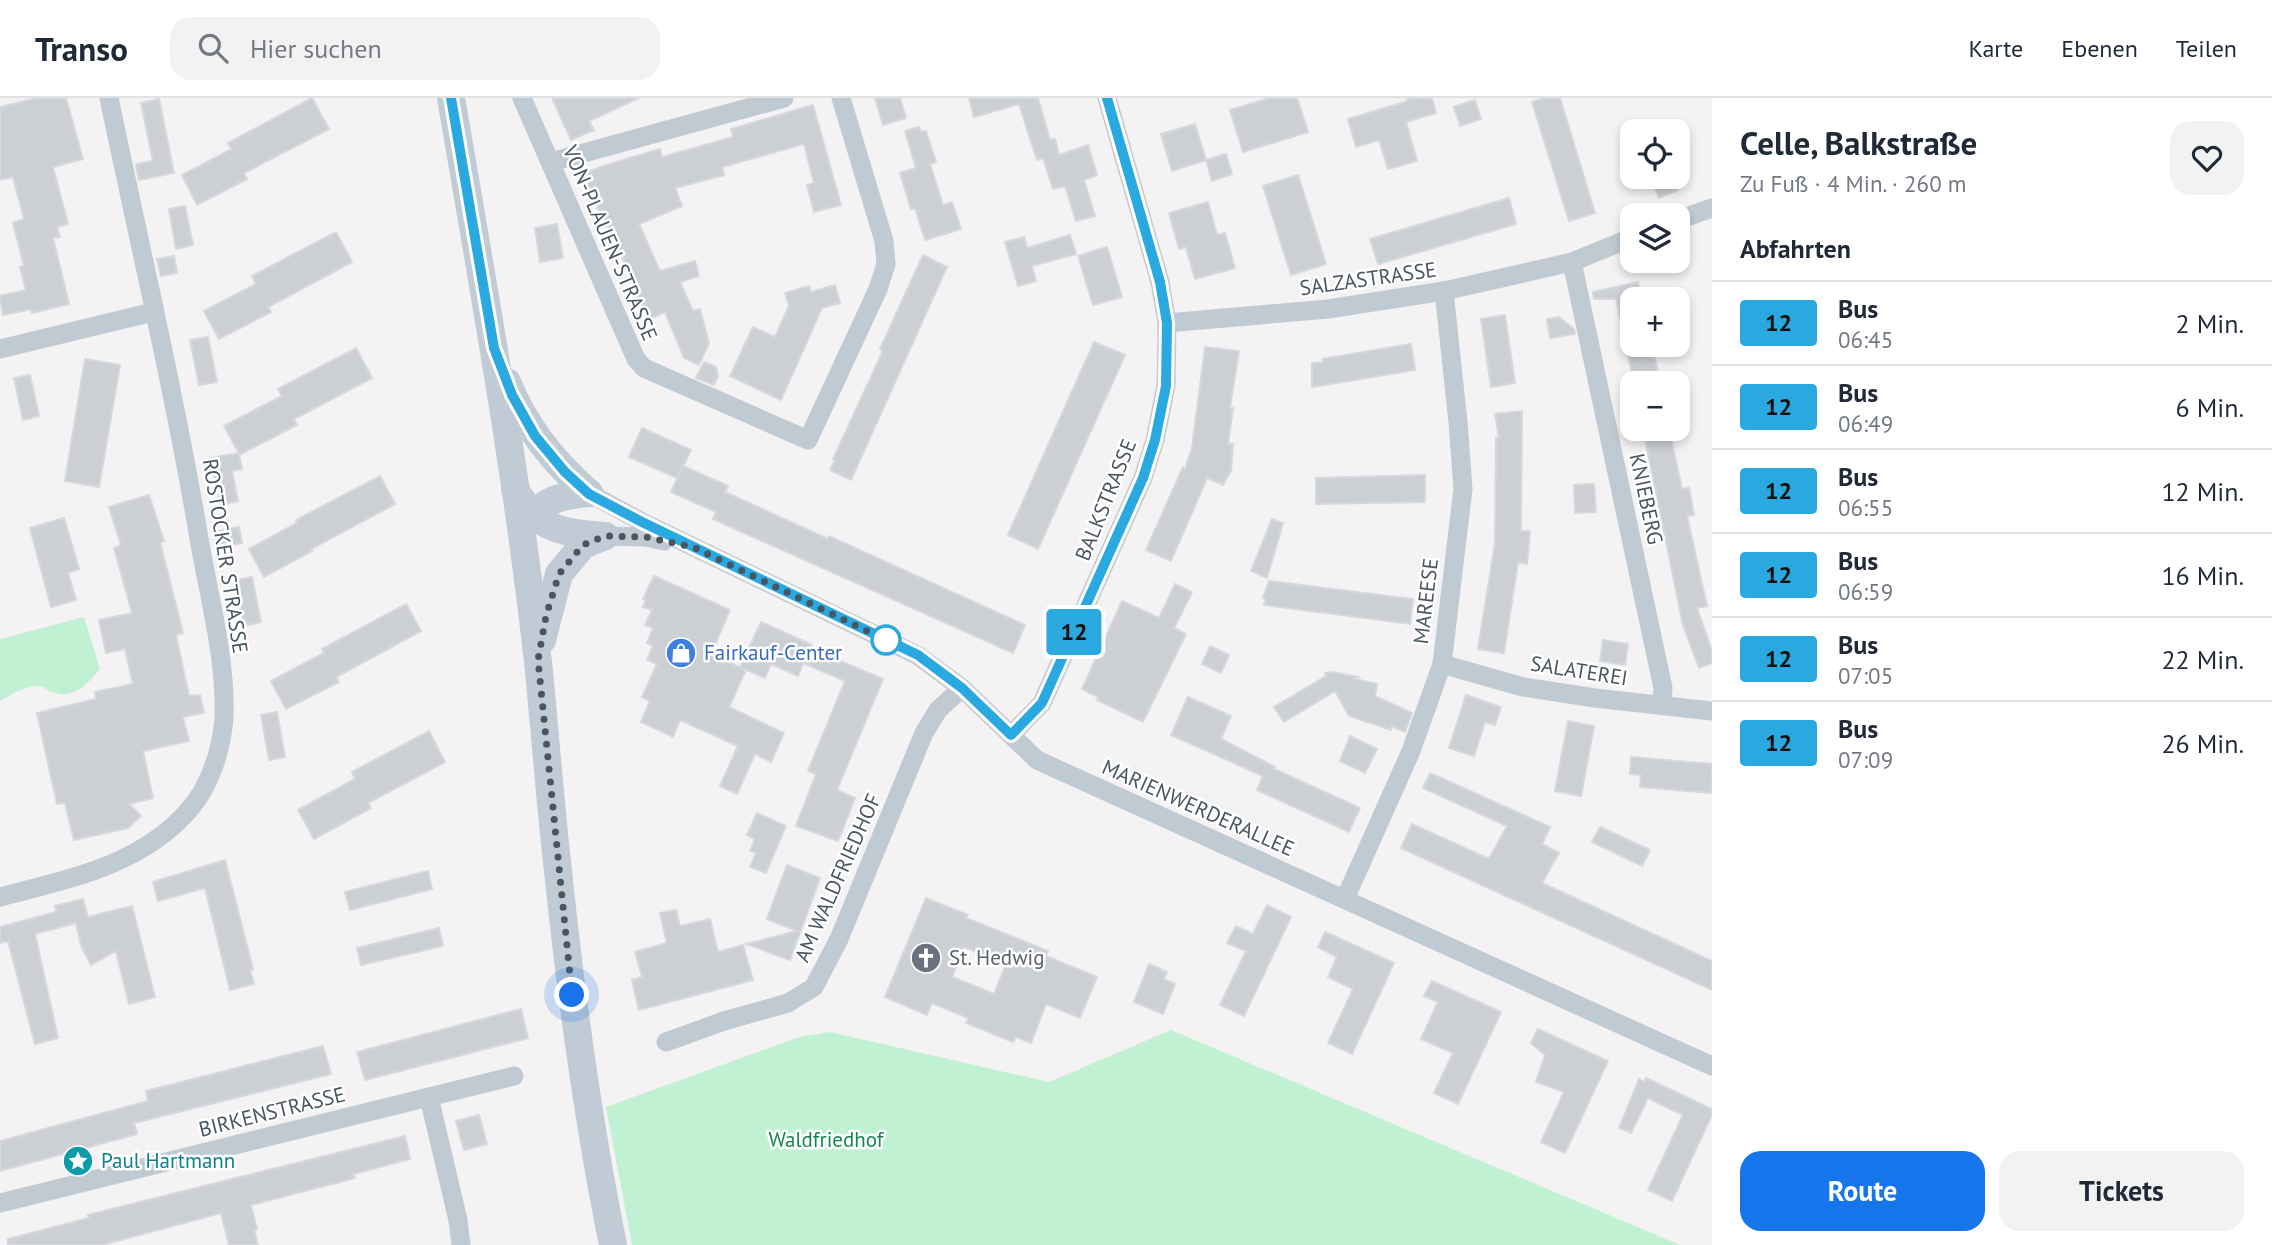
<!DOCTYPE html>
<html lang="de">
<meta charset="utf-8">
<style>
:root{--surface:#fff;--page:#f2f2f3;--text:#1f2937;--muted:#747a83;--line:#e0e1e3;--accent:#1675eb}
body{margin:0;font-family:"PT Sans",sans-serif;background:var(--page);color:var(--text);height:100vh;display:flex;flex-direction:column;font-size:26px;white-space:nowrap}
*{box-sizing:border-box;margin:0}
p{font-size:23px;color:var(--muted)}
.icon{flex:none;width:38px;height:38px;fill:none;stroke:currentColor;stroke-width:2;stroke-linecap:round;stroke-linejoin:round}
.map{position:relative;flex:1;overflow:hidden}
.drawer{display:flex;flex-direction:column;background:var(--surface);width:560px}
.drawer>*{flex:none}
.badge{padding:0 14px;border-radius:5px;font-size:24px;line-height:46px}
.tools{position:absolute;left:1620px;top:21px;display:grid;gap:14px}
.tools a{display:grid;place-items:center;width:70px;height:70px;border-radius:14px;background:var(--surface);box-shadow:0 4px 10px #0003;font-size:35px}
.you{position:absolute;width:35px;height:35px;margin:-18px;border:5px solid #fff;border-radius:50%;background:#1a73e8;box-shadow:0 0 0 10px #1a73e833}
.map>.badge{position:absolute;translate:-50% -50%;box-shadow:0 0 0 4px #fff}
h2{padding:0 28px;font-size:26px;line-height:63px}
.round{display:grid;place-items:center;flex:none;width:74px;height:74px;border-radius:21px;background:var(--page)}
.head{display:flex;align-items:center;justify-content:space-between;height:119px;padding:0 28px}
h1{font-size:33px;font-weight:700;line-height:52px}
.button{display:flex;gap:14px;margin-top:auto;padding:14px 28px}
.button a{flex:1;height:80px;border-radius:21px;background:var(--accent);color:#fff;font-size:28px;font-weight:700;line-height:80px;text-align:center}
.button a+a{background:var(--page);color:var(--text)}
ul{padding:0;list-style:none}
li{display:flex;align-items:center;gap:21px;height:84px;padding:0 28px;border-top:2px solid var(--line)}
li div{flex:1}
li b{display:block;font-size:26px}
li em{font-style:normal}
li .badge{min-width:77px;font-weight:700;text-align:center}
header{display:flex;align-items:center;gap:42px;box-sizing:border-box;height:98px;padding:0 35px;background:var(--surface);border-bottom:2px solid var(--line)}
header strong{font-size:33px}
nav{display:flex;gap:38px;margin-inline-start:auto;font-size:24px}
.search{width:490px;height:63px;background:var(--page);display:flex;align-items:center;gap:18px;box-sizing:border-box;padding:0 24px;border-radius:21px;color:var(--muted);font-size:26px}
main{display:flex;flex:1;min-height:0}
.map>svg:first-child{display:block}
.green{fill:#c1f1d3}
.building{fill:#cccfd4;stroke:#d6d8de;stroke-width:2;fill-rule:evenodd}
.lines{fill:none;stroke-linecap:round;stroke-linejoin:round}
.minor{stroke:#c0cad2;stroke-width:19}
.secondary{stroke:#c0cbd6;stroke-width:28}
.line-casing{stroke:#fff;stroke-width:16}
.line{stroke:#2aa9e1;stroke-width:10}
.walk{stroke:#495661;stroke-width:7;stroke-dasharray:0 12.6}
.stop-dot{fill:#fff;stroke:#2aa9e1;stroke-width:3.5}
.labels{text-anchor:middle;stroke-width:5;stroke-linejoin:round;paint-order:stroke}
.street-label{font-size:21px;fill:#495661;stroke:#fff}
.shop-label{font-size:21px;fill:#366cbe;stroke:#fff;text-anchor:start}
.worship-label{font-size:21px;fill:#5b616d;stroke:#fff;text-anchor:start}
.park-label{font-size:21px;fill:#15864d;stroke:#fff}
.culture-label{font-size:21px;fill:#0d838f;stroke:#fff;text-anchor:start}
</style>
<header>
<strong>Transo</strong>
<div class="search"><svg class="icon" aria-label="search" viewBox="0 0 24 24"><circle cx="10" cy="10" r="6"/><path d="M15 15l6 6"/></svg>Hier suchen</div>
<nav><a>Karte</a><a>Ebenen</a><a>Teilen</a></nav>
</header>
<main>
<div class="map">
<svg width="1712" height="1147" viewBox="0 0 1712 1147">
<rect width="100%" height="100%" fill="#f4f2f2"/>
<!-- green -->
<g class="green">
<path d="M 84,519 L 100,571 C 87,586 74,602 53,594 C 48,592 42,588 37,588 C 25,588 10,597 0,603 L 0,541 Z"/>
<path d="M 1171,932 L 1680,1147 L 632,1147 L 606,1009 L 799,939 L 830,934 L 1049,984 Z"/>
</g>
<!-- building -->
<g class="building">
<path d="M 37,0 L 66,0 L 83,61 L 53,69 L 68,126 L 57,129 L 60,139 L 53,140 L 69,206 L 32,215 L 31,211 L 3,217 L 0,198 L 26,192 L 20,169 L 24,168 L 13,125 L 24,121 L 13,79 L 0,82 L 0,9 Z"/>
<path d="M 312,0 L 329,31 L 244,75 L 247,81 L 197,107 L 182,77 L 232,51 L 228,45 Z"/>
<path d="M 552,0 L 639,0 L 589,23 L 594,32 L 571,42 Z"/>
<path d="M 875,0 L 900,0 L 906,20 L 883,27 Z"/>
<path d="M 969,0 L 1038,0 L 1050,42 L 1055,41 L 1059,57 L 1088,47 L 1097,77 L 1084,82 L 1095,118 L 1076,123 L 1065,88 L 1053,91 L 1043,60 L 1037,62 L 1019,6 L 974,19 Z"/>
<path d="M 1270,0 L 1297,0 L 1308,34 L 1243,54 L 1230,12 Z"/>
<path d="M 1407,0 L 1432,0 L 1436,15 L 1406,24 L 1417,63 L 1388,71 L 1379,42 L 1356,49 L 1348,21 L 1408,3 Z"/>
<path d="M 1545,0 L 1560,0 L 1595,115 L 1569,123 L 1532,4 Z"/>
<path d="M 159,1 L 174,75 L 139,82 L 136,66 L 153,63 L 141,5 Z"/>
<path d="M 1475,2 L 1481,21 L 1460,28 L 1454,9 Z"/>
<path d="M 813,7 L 841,107 L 814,114 L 807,87 L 814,85 L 804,46 L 722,69 L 724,77 L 675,90 L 682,108 L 639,126 L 660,173 L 695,163 L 699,178 L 680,184 L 693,213 L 700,211 L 709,245 L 699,267 L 684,260 L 665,214 L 650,221 L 644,209 L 642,210 L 623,161 L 581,77 L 603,68 L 660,51 L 662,59 L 733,39 L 731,31 Z"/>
<path d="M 1195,26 L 1206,62 L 1172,73 L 1161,36 Z"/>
<path d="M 919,29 L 921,34 L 926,33 L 936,64 L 930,66 L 943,107 L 952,104 L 961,131 L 925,142 L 915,110 L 911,111 L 900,75 L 916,70 L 905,33 Z"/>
<path d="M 1226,56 L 1232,76 L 1212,83 L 1206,62 Z"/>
<path d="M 1298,77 L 1326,166 L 1291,177 L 1263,88 Z"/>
<path d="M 1650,79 L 1672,79 L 1678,92 L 1659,100 Z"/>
<path d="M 1509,100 L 1516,126 L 1378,166 L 1370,141 Z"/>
<path d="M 1208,104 L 1217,137 L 1225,135 L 1235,170 L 1195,181 L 1186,149 L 1179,151 L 1169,115 Z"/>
<path d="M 185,108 L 193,147 L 176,151 L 169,111 Z"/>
<path d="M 557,126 L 563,160 L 540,164 L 535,130 Z"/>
<path d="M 336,134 L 352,164 L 268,209 L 271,214 L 219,241 L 204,213 L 256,186 L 252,178 Z"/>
<path d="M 1070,137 L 1076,156 L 1032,168 L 1036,183 L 1018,188 L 1005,144 L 1024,139 L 1027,150 Z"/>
<path d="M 1107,149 L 1122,199 L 1093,207 L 1078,158 Z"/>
<path d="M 923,157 L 947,169 L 851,382 L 830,372 L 835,362 L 833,361 L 883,253 L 880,251 Z"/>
<path d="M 174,158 L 177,175 L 161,178 L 157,161 Z"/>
<path d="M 1638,184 L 1642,201 L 1633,201 L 1633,246 L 1626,247 L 1616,201 L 1594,201 L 1593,194 Z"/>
<path d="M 835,187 L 840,205 L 822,210 L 781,302 L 730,278 L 753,229 L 775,239 L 789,208 L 785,195 L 809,188 L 811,194 Z"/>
<path d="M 1505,217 L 1515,285 L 1491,289 L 1481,221 Z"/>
<path d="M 1559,219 L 1574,231 L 1575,236 L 1550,240 L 1547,221 Z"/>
<path d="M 208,239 L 217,284 L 199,287 L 190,242 Z"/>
<path d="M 1094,244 L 1125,257 L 1038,451 L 1008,437 Z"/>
<path d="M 1411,246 L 1415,272 L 1312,289 L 1312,265 L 1323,264 L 1322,261 Z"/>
<path d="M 1626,247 L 1652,247 L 1658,274 L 1633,280 Z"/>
<path d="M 1205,249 L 1239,253 L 1230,310 L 1233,310 L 1228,346 L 1233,346 L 1231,373 L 1223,387 L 1207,380 L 1171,463 L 1146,452 L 1183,369 L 1185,371 L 1192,350 Z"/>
<path d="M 356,250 L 372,280 L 294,321 L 297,327 L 239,357 L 242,371 L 232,373 L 238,403 L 220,407 L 211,360 L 239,355 L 224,328 L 282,298 L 278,291 Z"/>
<path d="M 85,261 L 120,267 L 99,389 L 65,383 Z"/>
<path d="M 704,264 L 716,269 L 718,278 L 714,287 L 696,280 Z"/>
<path d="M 30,277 L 39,318 L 23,322 L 14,280 Z"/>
<path d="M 1522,313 L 1521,433 L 1530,433 L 1529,446 L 1527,466 L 1518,464 L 1504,555 L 1478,551 L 1495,445 L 1496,340 L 1499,340 L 1495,316 Z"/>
<path d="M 642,330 L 691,352 L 677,380 L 629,359 Z"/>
<path d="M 1643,331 L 1669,331 L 1682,391 L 1689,390 L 1694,417 L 1687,418 L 1707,508 L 1697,510 L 1712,553 L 1712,565 L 1699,570 L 1683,527 Z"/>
<path d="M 683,368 L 728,388 L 725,394 L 828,441 L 829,438 L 1025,527 L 1013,555 L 713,421 L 716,414 L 671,394 Z"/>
<path d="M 1425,377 L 1425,404 L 1316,406 L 1316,380 Z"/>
<path d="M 380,378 L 395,406 L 311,451 L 312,453 L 264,479 L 249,451 L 297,425 L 296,422 Z"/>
<path d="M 1594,386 L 1596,414 L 1575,415 L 1574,387 Z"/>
<path d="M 149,397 L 164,443 L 160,444 L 183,535 L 176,537 L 189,598 L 200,597 L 204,615 L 183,619 L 189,643 L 143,653 L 153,700 L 129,706 L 141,718 L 128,730 L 74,742 L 65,705 L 57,706 L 37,615 L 96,601 L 95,594 L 133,586 L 125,551 L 106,555 L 99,522 L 132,515 L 114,450 L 121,447 L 109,409 Z"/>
<path d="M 64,420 L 79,471 L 68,475 L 76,502 L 51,509 L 30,430 Z"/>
<path d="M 1272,421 L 1283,425 L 1267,480 L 1251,473 Z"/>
<path d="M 239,429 L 242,445 L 217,450 L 213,434 Z"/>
<path d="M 654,478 L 730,512 L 711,556 L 746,572 L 729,609 L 784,635 L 771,664 L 755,656 L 737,696 L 720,688 L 738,648 L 680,622 L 673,639 L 641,624 L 650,603 L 642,599 L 657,566 L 647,562 L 653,548 L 647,545 L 653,530 L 645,527 L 652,512 L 643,509 L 646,502 L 643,501 Z"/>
<path d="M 252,479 L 261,524 L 244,528 L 236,482 Z"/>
<path d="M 1269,483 L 1413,501 L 1410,526 L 1264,507 L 1266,501 L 1263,500 Z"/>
<path d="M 1175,486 L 1192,494 L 1174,530 L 1186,536 L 1143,624 L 1097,602 L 1098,599 L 1082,591 L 1122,503 L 1159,520 Z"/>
<path d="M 406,506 L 421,533 L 336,579 L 339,584 L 286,611 L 271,583 L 324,555 L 322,551 Z"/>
<path d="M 761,524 L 812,547 L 811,549 L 840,563 L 883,581 L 837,692 L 855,700 L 838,743 L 796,728 L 816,676 L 808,673 L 845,583 L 803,565 L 798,578 L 771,566 L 765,580 L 740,569 Z"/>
<path d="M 1603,542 L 1628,546 L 1625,567 L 1600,563 Z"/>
<path d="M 1210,548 L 1229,557 L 1221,575 L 1202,566 Z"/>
<path d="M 1332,574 L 1358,579 L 1355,581 L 1377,586 L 1375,598 L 1412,615 L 1405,634 L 1392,628 L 1391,632 L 1349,618 L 1335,593 L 1284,624 L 1274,609 L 1326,578 L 1325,575 Z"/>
<path d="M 1466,597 L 1501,609 L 1495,627 L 1485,624 L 1474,658 L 1449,650 Z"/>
<path d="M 1188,599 L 1231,618 L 1221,641 L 1275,669 L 1274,671 L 1360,710 L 1349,734 L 1257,692 L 1263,678 L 1171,637 Z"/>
<path d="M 277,614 L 285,659 L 269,662 L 261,617 Z"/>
<path d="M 1568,623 L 1594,628 L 1581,698 L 1555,693 Z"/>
<path d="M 429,633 L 445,664 L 368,705 L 371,710 L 314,741 L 298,712 L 355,681 L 352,674 Z"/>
<path d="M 1350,638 L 1377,651 L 1365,675 L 1340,663 Z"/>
<path d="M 1631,659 L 1712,666 L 1711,695 L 1640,689 L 1641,677 L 1630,676 Z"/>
<path d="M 1430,675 L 1550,729 L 1542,746 L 1559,755 L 1542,785 L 1712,863 L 1712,892 L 1401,750 L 1412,726 L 1489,761 L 1507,728 L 1423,690 Z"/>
<path d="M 757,715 L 786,728 L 766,775 L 750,769 L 756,755 L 750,753 L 755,741 L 747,737 Z"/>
<path d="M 1600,729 L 1650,752 L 1642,768 L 1592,744 Z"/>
<path d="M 225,762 L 253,871 L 250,872 L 254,886 L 230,892 L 205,790 L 158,803 L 153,784 Z"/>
<path d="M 787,767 L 820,780 L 790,862 L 746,846 L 797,833 L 767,821 Z"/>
<path d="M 428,773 L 432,791 L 350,812 L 345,794 Z"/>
<path d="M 926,800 L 968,817 L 966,820 L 1048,853 L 1046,858 L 1097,879 L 1080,920 L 1046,906 L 1031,945 L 1016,939 L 1013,944 L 966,925 L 968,920 L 932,905 L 927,917 L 885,899 ZM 964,849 L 1006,866 L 994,896 L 952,879 Z"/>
<path d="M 83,801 L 88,819 L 132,808 L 155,899 L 129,906 L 116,853 L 91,867 L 81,848 L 76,825 L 35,836 L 58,940 L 35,946 L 8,843 L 0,845 L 0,829 L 56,814 L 55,808 Z"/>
<path d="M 1267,807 L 1291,819 L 1244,918 L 1220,907 L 1246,853 L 1227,845 L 1236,828 L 1253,836 Z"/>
<path d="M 676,812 L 680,828 L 710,821 L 718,854 L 743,847 L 753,882 L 639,912 L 632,882 L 642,879 L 635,854 L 667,845 L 660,815 Z"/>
<path d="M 439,830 L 443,848 L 361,867 L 357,850 Z"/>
<path d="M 1325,834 L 1394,865 L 1352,956 L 1328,945 L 1353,891 L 1328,879 L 1337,859 L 1318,849 Z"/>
<path d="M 1149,866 L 1167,874 L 1164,881 L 1175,886 L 1163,916 L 1134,904 Z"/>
<path d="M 1432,883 L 1501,914 L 1458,1006 L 1434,995 L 1453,955 L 1421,941 L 1438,904 L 1424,898 Z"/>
<path d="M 521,911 L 528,940 L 365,982 L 357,954 Z"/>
<path d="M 1538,931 L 1608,963 L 1565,1055 L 1541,1044 L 1564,994 L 1536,984 L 1545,957 L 1531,945 Z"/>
<path d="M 323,948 L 331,976 L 134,1025 L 137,1036 L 0,1073 L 0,1043 L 148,1003 L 146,993 Z"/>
<path d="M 1646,980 L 1712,1011 L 1712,1017 L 1672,1103 L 1648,1092 L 1683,1017 L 1648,1000 L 1631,1035 L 1619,1030 L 1639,981 L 1644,984 Z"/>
<path d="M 479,1017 L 487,1046 L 464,1052 L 456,1023 Z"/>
<path d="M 405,1038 L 410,1061 L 353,1076 L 355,1080 L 251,1107 L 257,1131 L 254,1132 L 258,1147 L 229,1147 L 221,1115 L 102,1147 L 8,1147 L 8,1141 L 89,1120 L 88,1117 Z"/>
</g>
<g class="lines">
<!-- minor -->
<g class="minor">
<path d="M 522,0 L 636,261 L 644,270 L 808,342 L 878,191 L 886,166 L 884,143 L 841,0"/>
<path d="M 551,64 L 784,0"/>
<path d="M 1678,122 L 1712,110"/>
<path d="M 1572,164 L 1663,590 L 1662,607"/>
<path d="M 1167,225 L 1328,211 L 1444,193 L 1572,164 L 1633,139"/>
<path d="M 0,251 L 153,214"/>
<path d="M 589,395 L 642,424 L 917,557 L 962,590 L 1037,662 L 1712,968"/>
<path d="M 605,438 L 646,439 L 664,443"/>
<path d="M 1442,566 L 1523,589 L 1595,600 L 1712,613"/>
<path d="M 1011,637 L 1042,605 L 1143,380 L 1155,342 L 1166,288 L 1167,225 L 1160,184 L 1107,0"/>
<path d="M 0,799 C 68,781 140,768 189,712 C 210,688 222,651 224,619 C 226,562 210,503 200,446 C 175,297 140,149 109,0"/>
<path d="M 1345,801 L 1411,653 L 1442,566 L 1463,391 L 1458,324 L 1444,193"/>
<path d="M 666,944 L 724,923 L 788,905 L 814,889 L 839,841 L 924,635 L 938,612 L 962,590"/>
<path d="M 429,999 L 458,1122 L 461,1147"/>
<path d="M 0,1105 L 514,978"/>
</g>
<!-- secondary -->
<g class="secondary">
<path d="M 451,0 C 483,187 517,375 538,564 C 545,633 550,703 558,773 C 571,898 588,1023 613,1147"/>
<path d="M 507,284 C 525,329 553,364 589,395"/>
<path d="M 515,391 C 538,433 561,434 605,438"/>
<path d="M 522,431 C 542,403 555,398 589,395"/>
<path d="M 542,542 L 559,476 L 583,447 L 605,438"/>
</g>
</g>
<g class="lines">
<!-- line casing -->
<g class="line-casing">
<path id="line" d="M 451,0 L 494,250 L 512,297 L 535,338 L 565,374 L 589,396 L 642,424 L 918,557 L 962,590 L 1011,637 L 1042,605 L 1143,380 L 1155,342 L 1166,288 L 1167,225 L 1160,184 L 1107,0"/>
</g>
<!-- line -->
<use href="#line" class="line"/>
<!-- walk -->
<path class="walk" d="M 572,897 L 538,562 L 546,518 L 559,476 L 583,447 L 605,438 L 646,439 L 693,449 L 886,542"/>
</g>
<!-- icons -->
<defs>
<g id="shop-disc" transform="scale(1.575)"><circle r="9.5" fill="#3f7fe0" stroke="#fff"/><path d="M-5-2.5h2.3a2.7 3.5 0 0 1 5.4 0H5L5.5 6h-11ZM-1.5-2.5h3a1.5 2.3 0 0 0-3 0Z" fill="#fff"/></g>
<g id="church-disc" transform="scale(1.575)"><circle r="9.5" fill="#6b7280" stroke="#fff"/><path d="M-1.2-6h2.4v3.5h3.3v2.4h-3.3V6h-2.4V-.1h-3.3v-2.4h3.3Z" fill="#fff"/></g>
<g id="sight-disc" transform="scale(1.575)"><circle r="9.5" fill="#0f9aa8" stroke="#fff"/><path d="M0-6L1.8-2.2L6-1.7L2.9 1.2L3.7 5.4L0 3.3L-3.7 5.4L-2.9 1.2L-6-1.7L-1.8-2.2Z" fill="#fff"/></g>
</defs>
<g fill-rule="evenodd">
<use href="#shop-disc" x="681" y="555"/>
<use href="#church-disc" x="926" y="860"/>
<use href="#sight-disc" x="78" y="1063"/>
</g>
<!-- markers -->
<circle class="stop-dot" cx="886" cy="542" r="14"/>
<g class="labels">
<!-- street labels -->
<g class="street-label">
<text transform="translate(610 145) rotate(67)" y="7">VON-PLAUEN-STRASSE</text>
<text transform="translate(1368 181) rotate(-8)" y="7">SALZASTRASSE</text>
<text transform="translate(1646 401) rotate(78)" y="7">KNIEBERG</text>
<text transform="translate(1106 402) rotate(-68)" y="7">BALKSTRASSE</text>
<text transform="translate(225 458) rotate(81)" y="7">ROSTOCKER STRASSE</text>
<text transform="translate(1426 503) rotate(-83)" y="7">MAREESE</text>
<text transform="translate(1579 573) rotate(9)" y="7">SALATEREI</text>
<text transform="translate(1198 710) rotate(24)" y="7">MARIENWERDERALLEE</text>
<text transform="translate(838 780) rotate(-66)" y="7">AM WALDFRIEDHOF</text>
<text transform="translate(272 1014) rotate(-14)" y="7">BIRKENSTRASSE</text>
</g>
<!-- shop labels -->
<g class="shop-label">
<text x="704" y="562">Fairkauf-Center</text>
</g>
<!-- worship labels -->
<g class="worship-label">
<text x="949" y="867">St. Hedwig</text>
</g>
<!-- park labels -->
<g class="park-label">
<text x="826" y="1049">Waldfriedhof</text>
</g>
<!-- culture labels -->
<g class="culture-label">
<text x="101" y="1070">Paul Hartmann</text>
</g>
</g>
</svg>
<div class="tools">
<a><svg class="icon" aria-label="locate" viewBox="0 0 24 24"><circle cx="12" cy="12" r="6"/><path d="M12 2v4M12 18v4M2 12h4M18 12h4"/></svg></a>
<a><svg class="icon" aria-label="layers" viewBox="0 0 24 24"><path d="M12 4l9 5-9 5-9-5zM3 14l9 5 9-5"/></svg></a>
<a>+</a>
<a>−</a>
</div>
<div class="you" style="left:572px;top:897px"></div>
<b class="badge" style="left:1074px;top:534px;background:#2aa9e1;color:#111">12</b>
</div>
<section class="drawer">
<div class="head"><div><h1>Celle, Balkstraße</h1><p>Zu Fuß · 4 Min. · 260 m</p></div><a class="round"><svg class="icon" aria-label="heart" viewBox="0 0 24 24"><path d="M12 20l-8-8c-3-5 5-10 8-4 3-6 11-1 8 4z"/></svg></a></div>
<h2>Abfahrten</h2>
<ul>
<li><span class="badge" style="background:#2aa9e1;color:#111">12</span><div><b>Bus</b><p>06:45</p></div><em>2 Min.</em></li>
<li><span class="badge" style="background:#2aa9e1;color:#111">12</span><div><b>Bus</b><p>06:49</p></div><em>6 Min.</em></li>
<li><span class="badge" style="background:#2aa9e1;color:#111">12</span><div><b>Bus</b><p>06:55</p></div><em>12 Min.</em></li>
<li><span class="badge" style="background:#2aa9e1;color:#111">12</span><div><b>Bus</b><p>06:59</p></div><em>16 Min.</em></li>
<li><span class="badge" style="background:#2aa9e1;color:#111">12</span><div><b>Bus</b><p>07:05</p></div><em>22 Min.</em></li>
<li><span class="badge" style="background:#2aa9e1;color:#111">12</span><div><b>Bus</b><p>07:09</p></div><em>26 Min.</em></li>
</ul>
<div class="button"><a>Route</a><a>Tickets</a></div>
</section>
</main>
